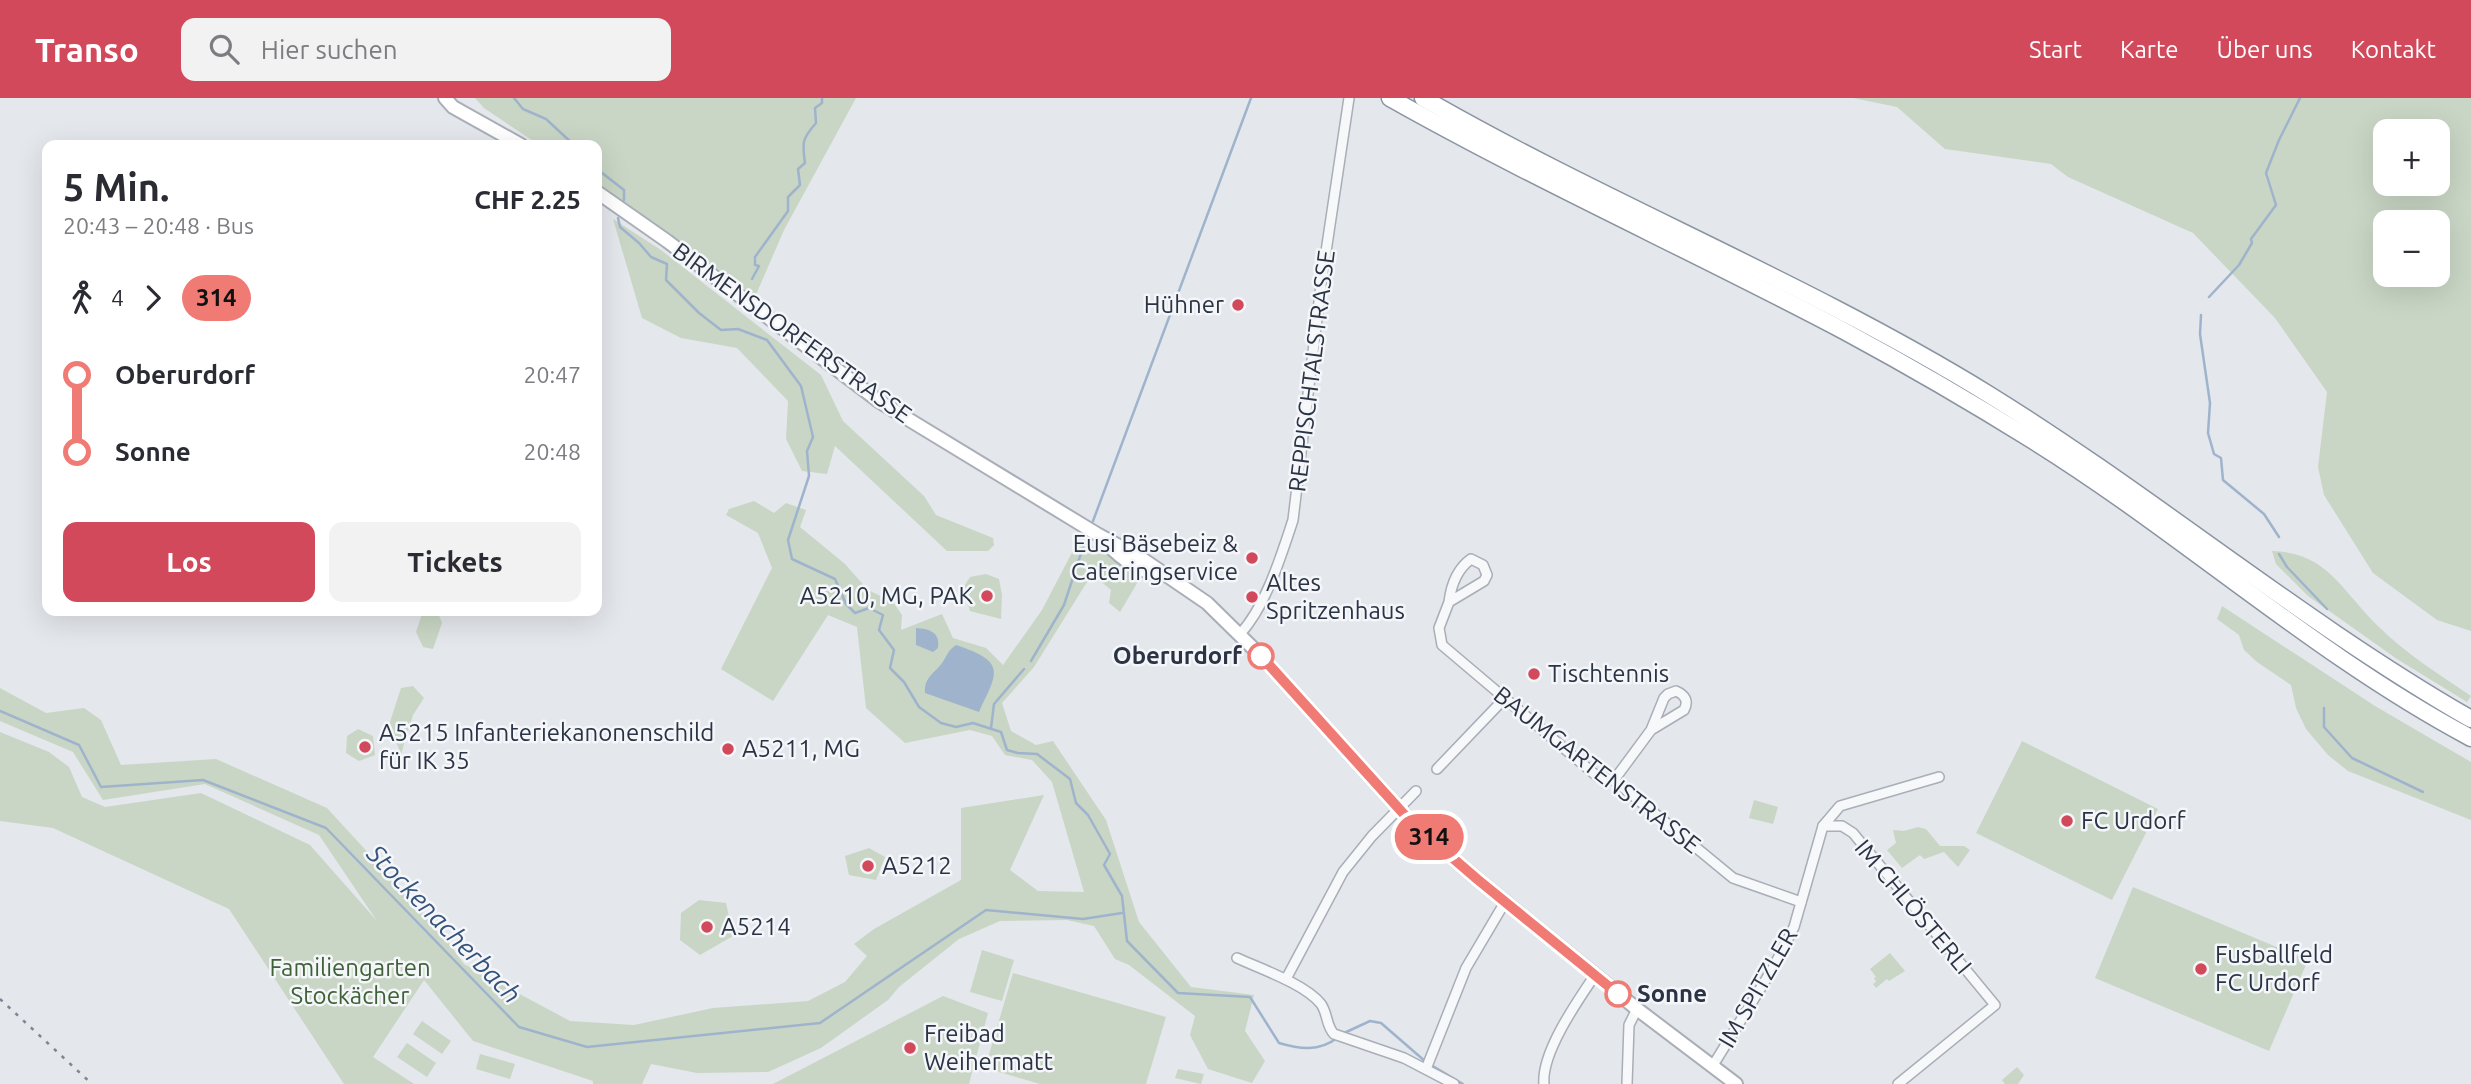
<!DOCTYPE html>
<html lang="de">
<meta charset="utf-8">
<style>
:root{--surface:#fff;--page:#f2f2f3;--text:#2b2b33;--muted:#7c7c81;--accent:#d1495b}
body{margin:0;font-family:Ubuntu,sans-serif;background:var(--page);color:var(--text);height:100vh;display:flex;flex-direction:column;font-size:26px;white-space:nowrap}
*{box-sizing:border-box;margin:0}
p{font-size:23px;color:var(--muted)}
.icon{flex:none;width:38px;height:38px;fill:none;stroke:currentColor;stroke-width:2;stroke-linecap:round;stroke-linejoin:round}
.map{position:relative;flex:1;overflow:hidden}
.sheet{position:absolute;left:42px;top:42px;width:560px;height:476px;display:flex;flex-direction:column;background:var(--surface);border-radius:14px;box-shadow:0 7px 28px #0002}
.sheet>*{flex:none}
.badge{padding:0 14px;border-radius:23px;font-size:24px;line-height:46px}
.fabs{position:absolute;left:2373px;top:21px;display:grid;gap:14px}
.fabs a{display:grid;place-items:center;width:77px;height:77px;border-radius:14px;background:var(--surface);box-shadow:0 7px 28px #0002;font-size:35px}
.map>.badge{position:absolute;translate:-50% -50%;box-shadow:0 0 0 4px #fff}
.legs{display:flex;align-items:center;gap:10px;height:77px;padding:0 21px;font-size:23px}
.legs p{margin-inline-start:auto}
.overview{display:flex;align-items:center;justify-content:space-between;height:119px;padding:0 21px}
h1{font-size:38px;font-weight:700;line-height:52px}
.button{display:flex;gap:14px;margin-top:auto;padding:14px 21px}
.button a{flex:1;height:80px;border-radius:14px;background:var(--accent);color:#fff;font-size:28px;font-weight:700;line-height:80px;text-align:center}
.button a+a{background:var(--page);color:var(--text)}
ul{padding:0 21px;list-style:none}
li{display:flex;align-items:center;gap:24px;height:77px;font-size:26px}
li i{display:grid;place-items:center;width:10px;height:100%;margin:0 9px;background:currentColor}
li i::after{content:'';width:18px;height:18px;margin:-9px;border:5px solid;border-radius:50%;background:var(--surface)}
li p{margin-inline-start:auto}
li:first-child i{background:linear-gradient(#0000 50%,currentColor 0)}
li:last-child i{background:linear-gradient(currentColor 50%,#0000 0)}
header{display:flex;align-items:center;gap:42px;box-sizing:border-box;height:98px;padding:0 35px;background:var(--accent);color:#fff}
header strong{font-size:33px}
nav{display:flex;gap:38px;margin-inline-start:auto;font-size:24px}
.search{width:490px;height:63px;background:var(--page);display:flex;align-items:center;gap:18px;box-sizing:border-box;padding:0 24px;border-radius:14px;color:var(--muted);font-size:26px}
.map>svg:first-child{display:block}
.green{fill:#c9d6c5;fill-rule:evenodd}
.water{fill:#9fb4cc}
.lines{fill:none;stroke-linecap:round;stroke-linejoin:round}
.stream{stroke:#9fb4cc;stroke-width:2.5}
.street-casing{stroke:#a9aeb7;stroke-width:12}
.secondary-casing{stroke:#a9aeb7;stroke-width:16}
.highway-casing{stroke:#8b94a3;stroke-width:19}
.street{stroke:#f7f8fa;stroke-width:9}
.secondary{stroke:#fff;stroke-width:12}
.highway{stroke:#fff;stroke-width:16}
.rail{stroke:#7d8696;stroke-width:2.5;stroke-dasharray:3.5 7;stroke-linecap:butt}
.line-1-casing{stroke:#fff;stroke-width:16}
.line-1{stroke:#f07b74;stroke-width:10}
.poi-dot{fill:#d1495b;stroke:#f4f6f9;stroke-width:2.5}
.stop-1-dot{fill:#fff;stroke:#f07b74;stroke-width:3.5}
.labels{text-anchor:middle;stroke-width:5;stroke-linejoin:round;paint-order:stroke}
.poi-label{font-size:24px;fill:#2b3445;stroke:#f4f6f9;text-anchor:start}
.street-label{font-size:24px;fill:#2b3445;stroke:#f4f6f9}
.stop-label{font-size:24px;font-weight:bold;fill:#2b3445;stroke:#f4f6f9;text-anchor:end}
.park-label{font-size:24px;fill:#3f6138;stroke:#f4f6f9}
.water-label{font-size:26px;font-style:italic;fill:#34527a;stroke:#f4f6f9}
</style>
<header>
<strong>Transo</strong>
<div class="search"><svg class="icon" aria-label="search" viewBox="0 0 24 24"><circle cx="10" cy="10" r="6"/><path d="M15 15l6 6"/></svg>Hier suchen</div>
<nav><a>Start</a><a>Karte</a><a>Über uns</a><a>Kontakt</a></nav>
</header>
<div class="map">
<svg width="2471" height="986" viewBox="0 0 2471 986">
<rect width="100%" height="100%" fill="#e4e7ec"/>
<!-- green -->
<g class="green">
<path d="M 475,0 L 856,0 L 784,132 L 755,199 L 685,146 L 597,86 L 597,47 L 539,47 L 484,10 Z"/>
<path d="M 1853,0 L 2471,0 L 2471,533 L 2437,522 L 2373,475 L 2324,397 L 2318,369 L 2327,294 L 2275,220 L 2193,135 L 2068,79 L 2051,66 L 1945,51 L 1897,9 ZM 2385,33 L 2438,33 L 2438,86 L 2385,86 ZM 2385,124 L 2438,124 L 2438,177 L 2385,177 Z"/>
<path d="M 613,121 L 661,152 L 821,277 L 843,323 L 924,398 L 936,417 L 993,440 L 994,447 L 988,453 L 947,453 L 835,348 L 827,376 L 802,373 L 786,341 L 788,303 L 737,250 L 681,240 L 642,220 Z"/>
<path d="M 754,403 L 774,415 L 786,405 L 806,412 L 800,429 L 845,466 L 868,492 L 893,504 L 902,517 L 901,532 L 942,516 L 953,540 L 986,550 L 1003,567 L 1042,512 L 1079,441 L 1107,456 L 1139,482 L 1120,514 L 1109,505 L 1111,492 L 1092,476 L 1034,569 L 1002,605 L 1011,633 L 1036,647 L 1053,643 L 1106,722 L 1139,824 L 1191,889 L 1254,897 L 1245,933 L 1265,963 L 1252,985 L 1208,971 L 1190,937 L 1195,918 L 1129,867 L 1115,861 L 1094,828 L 1067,822 L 1000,823 L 959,841 L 899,889 L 888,902 L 821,950 L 768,974 L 697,975 L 651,966 L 642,986 L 593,986 L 593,983 L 473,943 L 424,882 L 373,959 L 414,986 L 344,986 L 229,811 L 53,730 L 0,723 L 0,634 L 49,654 L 69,669 L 82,699 L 105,709 L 201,695 L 310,747 L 377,823 L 319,737 L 205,686 L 103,702 L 73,654 L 0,623 L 0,590 L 46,615 L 84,610 L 101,622 L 121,667 L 216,661 L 327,710 L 439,832 L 464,866 L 570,923 L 634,927 L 713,910 L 808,903 L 845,884 L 867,858 L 854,846 L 874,831 L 961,782 L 961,710 L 1044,697 L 1010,772 L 1038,793 L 1084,794 L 1052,684 L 1032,662 L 1005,657 L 992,638 L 970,632 L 905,645 L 866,610 L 857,529 L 828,517 L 773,603 L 721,571 L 772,470 L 758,435 L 726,417 L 729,411 Z"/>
<path d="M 2272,453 C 2329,455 2342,494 2379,529 C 2405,555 2440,577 2471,598 L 2467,604 L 2397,561 L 2308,498 L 2276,466 Z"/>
<path d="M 986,476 L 999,481 L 1002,497 L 1001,521 L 970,513 L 963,490 L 970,479 Z"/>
<path d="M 2222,508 L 2375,608 L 2471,664 L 2471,722 L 2348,673 L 2328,657 L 2306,631 L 2296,610 L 2291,587 L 2257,564 L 2244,552 L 2239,537 L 2217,521 Z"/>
<path d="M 423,513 L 438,515 L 442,525 L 433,551 L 423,549 L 416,534 Z"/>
<path d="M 413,588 L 424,600 L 413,617 L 401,656 L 389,627 L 401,590 Z"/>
<path d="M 358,631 L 373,638 L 375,657 L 359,663 L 346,655 L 347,638 Z"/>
<path d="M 2022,643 L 2158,711 L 2112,802 L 1976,735 Z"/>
<path d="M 1754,702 L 1778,709 L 1773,726 L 1749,720 Z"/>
<path d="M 1918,729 L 1926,731 L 1940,748 L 1964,748 L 1970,752 L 1958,769 L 1944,754 L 1924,761 L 1920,757 L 1902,770 L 1887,752 L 1896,745 L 1893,732 L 1904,733 Z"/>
<path d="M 869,750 L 885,759 L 876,782 L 849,777 L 845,758 Z"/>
<path d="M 2133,789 L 2308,862 L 2269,953 L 2095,880 Z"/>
<path d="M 699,802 L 726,805 L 733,838 L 700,857 L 680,842 L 681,815 Z"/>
<path d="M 982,852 L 1014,862 L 1002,903 L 970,894 Z"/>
<path d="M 1890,855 L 1905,873 L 1889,883 L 1887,881 L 1876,890 L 1873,886 L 1876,884 L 1874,880 L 1876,879 L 1870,871 Z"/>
<path d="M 1013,875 L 1166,919 L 1146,986 L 1040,986 L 985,970 Z"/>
<path d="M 943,898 L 988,915 L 969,986 L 773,986 Z"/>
<path d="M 422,923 L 451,943 L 442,956 L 413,936 Z"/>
<path d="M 407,945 L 436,965 L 427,979 L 397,959 Z"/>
<path d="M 480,956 L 515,966 L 510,981 L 476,971 Z"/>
<path d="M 2017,969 L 2024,977 L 2018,986 L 2005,986 L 2002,982 Z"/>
<path d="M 1178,971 L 1204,976 L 1201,986 L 1175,980 Z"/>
</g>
<!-- water -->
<g class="water">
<path d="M 916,530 C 930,531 940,534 938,550 L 933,554 L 916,547 Z"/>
<path d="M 956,547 C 1007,564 998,574 979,614 L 925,595 C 924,579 934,576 942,565 C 947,558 948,552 956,547 Z"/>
</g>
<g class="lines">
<!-- stream -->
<g class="stream">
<path d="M 514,0 L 523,11 L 546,21 L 574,47"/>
<path d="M 597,71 L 624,92 L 624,102"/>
<path d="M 618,120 L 620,129 L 639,145 L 651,159 L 667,166 L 666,182 L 699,215 L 721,232 L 738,231 L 767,242 L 801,288 L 813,339 L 807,353 L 809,378 L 788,442 L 792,461 L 835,481 L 846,506 L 855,515 L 869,510 L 883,517 L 879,532 L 894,552 L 890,570 L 904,584 L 919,609 L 941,625 L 956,629 L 973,625 L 1001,634 L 1007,652 L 1018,655 L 1037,656 L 1070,681 L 1076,705 L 1088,717 L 1110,756 L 1104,767 L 1122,798 L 1127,843 L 1178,895 L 1250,899 L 1279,945 C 1299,951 1319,954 1337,940"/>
<path d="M 752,181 L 759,168 L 755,167 L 755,159 L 788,113 L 788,99 L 800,87 L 798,71 L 805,65 C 802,44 802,41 816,25 L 815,10 L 822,5 L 822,0"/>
<path d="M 2209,199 L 2239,167 L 2252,145 L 2251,141 L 2276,107 L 2266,75 L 2279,42 L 2300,0"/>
<path d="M 2201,217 L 2200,236 L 2210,305 L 2208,335 L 2214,356 L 2221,360 L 2223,382 L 2264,416 L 2279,439"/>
<path d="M 1093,423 L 1251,0"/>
<path d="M 2279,456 L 2287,469 L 2327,511"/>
<path d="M 1031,563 L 1064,507 L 1084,446"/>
<path d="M 2324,610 L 2324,629 L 2352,660 L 2423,694"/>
<path d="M 0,613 L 79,647 L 101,689 L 203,682 L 326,730 L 519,929 L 587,949 L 820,925 L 986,812 L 1083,821 L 1122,815"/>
<path d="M 991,630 L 994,606 L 1024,571"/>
<path d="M 1342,936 L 1370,923 L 1381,925 L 1426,964"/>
<path d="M 1431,967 L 1463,986"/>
</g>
<!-- street casing -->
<g class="street-casing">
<g id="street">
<path d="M 1449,504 C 1451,488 1457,471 1471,461 L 1483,467 L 1487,477 L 1484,483 L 1449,504 L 1439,530 L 1442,547 L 1598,679 L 1614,682 L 1733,780 L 1801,804"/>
<path d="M 1240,536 C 1266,508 1281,458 1293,422 L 1321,187 L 1349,0"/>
<path d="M 1437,671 L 1504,601"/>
<path d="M 1614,682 L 1651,632 L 1664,600 L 1668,596 L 1676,593 C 1685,597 1689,603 1684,612 L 1651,632"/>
<path d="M 1823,728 L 1842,728 L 1853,735 L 1995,907 L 1898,986"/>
<path d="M 1237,860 C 1261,871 1305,886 1321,906 C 1328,916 1326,928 1334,936 L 1404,960 L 1454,986"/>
<path d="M 1286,881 L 1343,774 L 1372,738 L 1416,693"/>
<path d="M 1712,969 L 1773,870 L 1794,829 L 1823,728 L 1840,708 L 1939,679"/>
<path d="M 1426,971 L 1466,870 L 1505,804"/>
<path d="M 1544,986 C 1541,955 1578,902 1595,877"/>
<path d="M 1627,986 L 1629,927 L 1637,911"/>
</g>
</g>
<!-- secondary casing -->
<g class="secondary-casing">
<g id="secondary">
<path d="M 445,0 L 453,9 L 521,47"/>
<path d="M 597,94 L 667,143 L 880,304 L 1097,436 L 1141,460 L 1207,505 L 1261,558 L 1411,724 L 1477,781 L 1637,911 L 1736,986"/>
<path d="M 1107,446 C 1122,461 1138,473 1160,477"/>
</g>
</g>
<!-- highway casing -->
<g class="highway-casing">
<g id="highway">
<path d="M 1390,0 C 1539,84 1695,154 1846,234 C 1909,268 1971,304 2032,342 C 2182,435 2315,557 2471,640"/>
<path d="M 1423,0 C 1607,106 1806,184 1988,296 C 2153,398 2302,524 2471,621"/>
</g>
</g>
<!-- street -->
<use href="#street" class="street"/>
<!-- secondary -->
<use href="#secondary" class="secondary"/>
<!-- highway -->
<use href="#highway" class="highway"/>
<!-- rail -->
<path class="rail" d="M 0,901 L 92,986"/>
</g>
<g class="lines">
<!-- line-1 casing -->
<g class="line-1-casing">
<path id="line-1" d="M 1261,558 L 1411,724 L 1477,781 L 1618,896"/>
</g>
<!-- line-1 -->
<use href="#line-1" class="line-1"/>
</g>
<!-- markers -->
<g class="poi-dot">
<circle cx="1238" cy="207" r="7"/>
<circle cx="1252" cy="460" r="7"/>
<circle cx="987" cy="498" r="7"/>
<circle cx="1252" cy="499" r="7"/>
<circle cx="1534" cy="576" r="7"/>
<circle cx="365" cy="649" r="7"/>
<circle cx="728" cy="651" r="7"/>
<circle cx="2067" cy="723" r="7"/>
<circle cx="868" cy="768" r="7"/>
<circle cx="707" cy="829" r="7"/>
<circle cx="2201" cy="871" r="7"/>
<circle cx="910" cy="950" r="7"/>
</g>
<g class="stop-1-dot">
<circle cx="1261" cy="558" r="12"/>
<circle cx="1618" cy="896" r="12"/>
</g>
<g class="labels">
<!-- poi labels -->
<g class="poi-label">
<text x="1224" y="215" text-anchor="end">Hühner</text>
<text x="1238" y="454" text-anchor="end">Eusi Bäsebeiz &amp;<tspan x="1238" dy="28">Cateringservice</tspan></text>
<text x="1266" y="493">Altes<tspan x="1266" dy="28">Spritzenhaus</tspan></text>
<text x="973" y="506" text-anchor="end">A5210, MG, PAK</text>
<text x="1548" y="584">Tischtennis</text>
<text x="379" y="643">A5215 Infanteriekanonenschild<tspan x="379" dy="28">für IK 35</tspan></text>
<text x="742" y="659">A5211, MG</text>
<text x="2081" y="731">FC Urdorf</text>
<text x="882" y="776">A5212</text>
<text x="721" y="837">A5214</text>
<text x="2215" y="865">Fusballfeld<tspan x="2215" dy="28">FC Urdorf</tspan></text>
<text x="924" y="944">Freibad<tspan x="924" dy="28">Weihermatt</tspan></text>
</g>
<!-- street labels -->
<g class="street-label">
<text transform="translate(792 235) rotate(36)" y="8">BIRMENSDORFERSTRASSE</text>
<text transform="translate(1312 273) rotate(-83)" y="8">REPPISCHTALSTRASSE</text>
<text transform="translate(1597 672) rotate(38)" y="8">BAUMGARTENSTRASSE</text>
<text transform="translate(1913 809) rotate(50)" y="8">IM CHLÖSTERLI</text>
<text transform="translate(1758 890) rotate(-60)" y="8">IM SPITZLER</text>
</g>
<!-- stop labels -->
<g class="stop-label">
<text x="1242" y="566">Oberurdorf</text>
<text x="1637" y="904" text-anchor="start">Sonne</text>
</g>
<!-- park labels -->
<g class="park-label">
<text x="350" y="878">Familiengarten<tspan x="350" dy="28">Stockächer</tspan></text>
</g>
<!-- water labels -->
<g class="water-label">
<text transform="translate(444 826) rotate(46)" y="9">Stockenacherbach</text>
</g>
</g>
</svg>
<div class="fabs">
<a>+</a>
<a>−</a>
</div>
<b class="badge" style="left:1429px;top:739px;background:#f07b74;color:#111">314</b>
<section class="sheet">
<div class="overview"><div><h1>5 Min.</h1><p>20:43 – 20:48 · Bus</p></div><b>CHF 2.25</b></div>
<div class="legs"><svg class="icon" aria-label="walk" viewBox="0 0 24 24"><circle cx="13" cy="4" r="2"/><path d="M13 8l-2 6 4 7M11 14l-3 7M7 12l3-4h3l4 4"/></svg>4<svg class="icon" aria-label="forward" viewBox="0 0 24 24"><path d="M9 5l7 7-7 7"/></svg><b class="badge" style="background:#f07b74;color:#111">314</b></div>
<ul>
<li><i style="color:#f07b74"></i><b>Oberurdorf</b><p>20:47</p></li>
<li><i style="color:#f07b74"></i><b>Sonne</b><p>20:48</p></li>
</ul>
<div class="button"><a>Los</a><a>Tickets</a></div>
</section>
</div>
